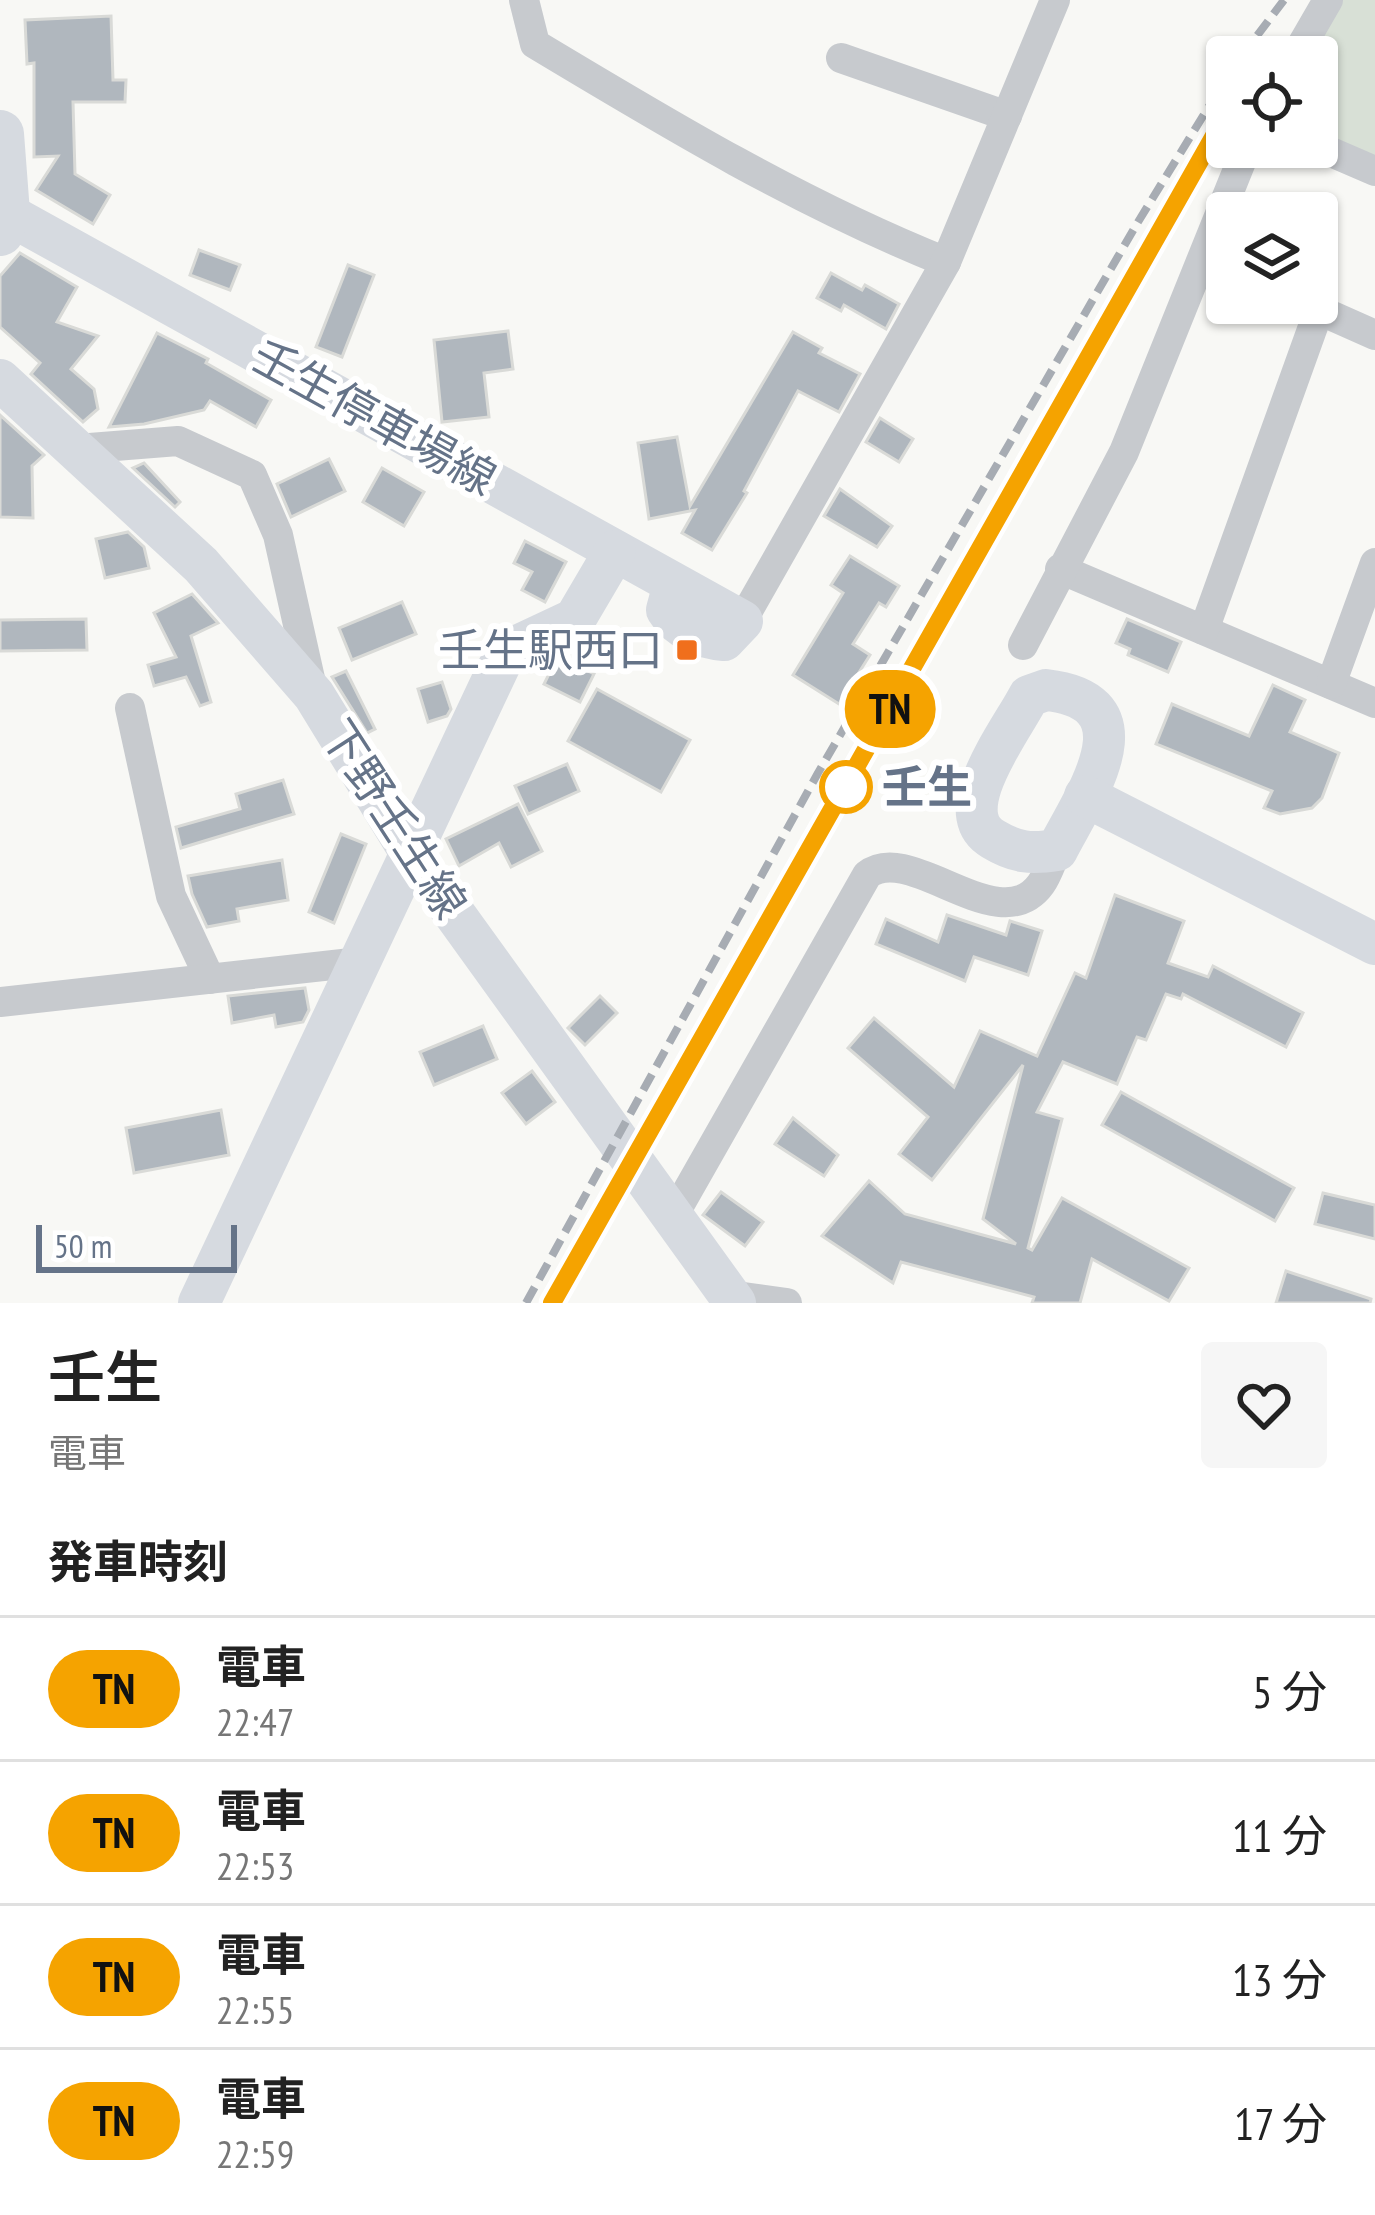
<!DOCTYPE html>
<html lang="ja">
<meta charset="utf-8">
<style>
:root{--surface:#fff;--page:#f6f6f6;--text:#222;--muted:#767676;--line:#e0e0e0}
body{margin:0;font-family:"PT Sans Narrow","Noto Sans JP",sans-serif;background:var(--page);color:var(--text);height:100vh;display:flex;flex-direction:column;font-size:45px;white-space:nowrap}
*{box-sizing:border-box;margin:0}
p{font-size:39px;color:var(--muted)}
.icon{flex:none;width:66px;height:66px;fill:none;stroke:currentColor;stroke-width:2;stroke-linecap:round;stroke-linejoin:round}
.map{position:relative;height:1303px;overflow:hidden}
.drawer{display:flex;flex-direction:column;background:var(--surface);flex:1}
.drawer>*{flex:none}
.badge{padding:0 24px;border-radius:39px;font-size:42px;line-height:78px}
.tools{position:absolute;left:1206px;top:36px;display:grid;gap:24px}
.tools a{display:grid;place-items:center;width:132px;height:132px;border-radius:12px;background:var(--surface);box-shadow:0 3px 9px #0004;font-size:60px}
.scale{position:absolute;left:36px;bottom:30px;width:201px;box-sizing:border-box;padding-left:12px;border:6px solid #657388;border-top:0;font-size:33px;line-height:42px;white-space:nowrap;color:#657388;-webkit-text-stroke:9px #fff;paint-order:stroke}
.map>.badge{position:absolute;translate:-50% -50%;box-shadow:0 0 0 6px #fff}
h2{padding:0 48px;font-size:45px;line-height:108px}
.round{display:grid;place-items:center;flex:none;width:126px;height:126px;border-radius:12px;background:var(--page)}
.overview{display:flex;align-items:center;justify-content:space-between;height:204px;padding:0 48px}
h1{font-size:57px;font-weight:600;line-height:90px}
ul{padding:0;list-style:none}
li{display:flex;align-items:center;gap:36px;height:144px;padding:0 48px;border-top:3px solid var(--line)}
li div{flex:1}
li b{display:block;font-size:45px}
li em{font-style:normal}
li .badge{min-width:132px;font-weight:700;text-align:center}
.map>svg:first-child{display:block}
.green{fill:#d8e0d6}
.building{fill:#b0b7be;stroke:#d9dad7;stroke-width:3}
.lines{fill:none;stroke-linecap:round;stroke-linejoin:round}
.street{stroke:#c7cace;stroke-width:30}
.secondary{stroke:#d6dae0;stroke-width:42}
.primary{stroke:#d6dae0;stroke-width:48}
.rail{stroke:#a7acb3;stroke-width:8;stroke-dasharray:18 9;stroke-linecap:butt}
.line-casing{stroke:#fff;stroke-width:27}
.line{stroke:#f5a300;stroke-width:18}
.poi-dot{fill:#f06f1c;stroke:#fff;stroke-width:4.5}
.stop-dot{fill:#fff;stroke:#f5a300;stroke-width:6}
.labels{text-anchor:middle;stroke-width:12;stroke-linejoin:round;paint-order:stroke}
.street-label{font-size:45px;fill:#657388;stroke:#fff}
.poi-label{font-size:45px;fill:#657388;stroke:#fff;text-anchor:end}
.stop-label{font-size:45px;font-weight:bold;fill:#657388;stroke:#fff;text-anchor:start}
</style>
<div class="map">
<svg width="1375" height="1303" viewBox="0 0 1375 1303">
<rect width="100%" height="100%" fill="#f8f8f5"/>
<!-- green -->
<path class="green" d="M 1328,0 L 1375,0 L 1375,171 L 1317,146 L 1317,57 L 1295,57 Z"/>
<!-- building -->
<g class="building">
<path d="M 111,16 L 113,80 L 126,80 L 125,102 L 73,102 L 75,174 L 110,195 L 93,224 L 36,190 L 58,156 L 34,157 L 34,63 L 27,64 L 25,20 Z"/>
<path d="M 199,250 L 240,265 L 230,290 L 190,275 Z"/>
<path d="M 20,253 L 77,287 L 57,322 L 98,336 L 71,369 L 94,389 L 98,409 L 83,422 L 31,374 L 40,363 L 0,327 L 0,276 Z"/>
<path d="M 348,265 L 374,275 L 342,357 L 316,347 Z"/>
<path d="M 831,273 L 862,290 L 865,285 L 899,304 L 886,329 L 844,305 L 841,311 L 817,298 Z"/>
<path d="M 508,331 L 513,369 L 484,373 L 489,417 L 442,422 L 434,340 Z"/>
<path d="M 793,332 L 822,348 L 819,353 L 860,374 L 839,412 L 798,391 L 744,491 L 747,493 L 712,550 L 682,533 L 695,510 L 649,519 L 638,443 L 677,437 L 690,506 Z"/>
<path d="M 157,333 L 208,359 L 206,363 L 271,400 L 256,427 L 210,401 L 204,410 L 144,424 L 109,427 Z"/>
<path d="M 0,415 L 44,455 L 32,466 L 33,518 L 0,517 Z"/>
<path d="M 880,418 L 913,439 L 899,462 L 866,442 Z"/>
<path d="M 329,459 L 345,491 L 291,517 L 277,484 Z"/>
<path d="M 144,463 L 180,502 L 175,507 L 133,468 Z"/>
<path d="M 382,468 L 424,492 L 404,526 L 363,502 Z"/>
<path d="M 840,489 L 892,526 L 877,547 L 824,516 Z"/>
<path d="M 128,532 L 144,547 L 149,568 L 105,578 L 96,539 Z"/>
<path d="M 525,541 L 566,562 L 545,602 L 522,590 L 532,572 L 514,563 Z"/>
<path d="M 850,556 L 899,586 L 886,607 L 879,603 L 853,644 L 870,655 L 839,704 L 793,675 L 843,593 L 831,585 Z"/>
<path d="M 192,594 L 218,623 L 191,636 L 211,702 L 200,706 L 186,677 L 154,686 L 148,665 L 176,657 L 154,613 Z"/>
<path d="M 402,602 L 416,634 L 352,660 L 339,628 Z"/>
<path d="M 86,619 L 87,650 L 0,651 L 0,620 Z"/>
<path d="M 1127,619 L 1181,642 L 1168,672 L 1128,655 L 1130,649 L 1116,643 Z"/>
<path d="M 558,656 L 594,674 L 580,702 L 544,684 Z"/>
<path d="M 346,671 L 375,729 L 367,733 L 332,677 Z"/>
<path d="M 442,682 L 451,709 L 447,716 L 428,722 L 418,689 Z"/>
<path d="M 1273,685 L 1305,700 L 1290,732 L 1339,753 L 1322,798 L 1312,808 L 1280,814 L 1264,808 L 1272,791 L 1156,744 L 1172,704 L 1249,736 Z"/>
<path d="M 597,689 L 690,740 L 661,792 L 568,741 Z"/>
<path d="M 567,764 L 579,791 L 528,814 L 515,786 Z"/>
<path d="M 283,780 L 294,814 L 181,848 L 176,827 L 240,809 L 236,794 Z"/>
<path d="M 518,804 L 542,851 L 511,867 L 499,843 L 459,866 L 446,839 Z"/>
<path d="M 341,834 L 366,844 L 334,923 L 309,912 Z"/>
<path d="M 282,860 L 288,900 L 237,909 L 239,921 L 207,927 L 192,894 L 188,876 Z"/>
<path d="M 1115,895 L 1184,921 L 1168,963 L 1208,977 L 1213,966 L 1303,1013 L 1286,1047 L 1183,994 L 1181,999 L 1166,994 L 1146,1040 L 1137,1037 L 1117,1084 L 1063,1062 L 1037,1112 L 1062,1119 L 1028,1248 L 1032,1250 L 1062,1198 L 1189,1268 L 1169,1301 L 1092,1259 L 1080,1303 L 1032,1303 L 1034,1297 L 901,1262 L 893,1283 L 822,1236 L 869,1181 L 905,1214 L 1016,1244 L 983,1219 L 1023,1065 L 932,1180 L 899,1154 L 928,1117 L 848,1048 L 874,1018 L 954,1087 L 980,1031 L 1037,1056 L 1075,973 L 1086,978 Z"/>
<path d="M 947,915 L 1006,935 L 1010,921 L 1042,931 L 1028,975 L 974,957 L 965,981 L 876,944 L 886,919 L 938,942 Z"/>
<path d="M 305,988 L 309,1010 L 303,1022 L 276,1027 L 274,1015 L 232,1023 L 228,996 Z"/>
<path d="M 600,996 L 617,1013 L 585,1045 L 568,1028 Z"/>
<path d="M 483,1026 L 497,1059 L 434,1085 L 420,1052 Z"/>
<path d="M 532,1071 L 555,1102 L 526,1124 L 502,1093 Z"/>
<path d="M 1121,1092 L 1294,1188 L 1275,1221 L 1102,1125 Z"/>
<path d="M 221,1110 L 229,1155 L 134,1173 L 126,1128 Z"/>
<path d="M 793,1118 L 838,1155 L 824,1176 L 775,1144 Z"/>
<path d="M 721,1192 L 763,1222 L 745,1246 L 703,1215 Z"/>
<path d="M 1323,1193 L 1375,1205 L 1375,1239 L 1315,1224 Z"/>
<path d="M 1286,1271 L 1371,1299 L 1370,1303 L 1276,1303 Z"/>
</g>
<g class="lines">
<!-- street -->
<g class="street">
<path d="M 524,0 L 535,44 C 668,124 801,204 946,262"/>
<path d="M 1295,57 L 1328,0"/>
<path d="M 841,58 L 1007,116"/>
<path d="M 1317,146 L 1375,171"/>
<path d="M 1303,303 L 1375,335"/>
<path d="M 77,449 L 178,441 L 252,475 L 278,535 L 313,692"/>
<path d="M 1060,569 L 1375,703"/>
<path d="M 742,621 L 946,262 L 1055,0"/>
<path d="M 1204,630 L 1319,310"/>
<path d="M 1023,645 L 1124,452 L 1247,147"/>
<path d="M 1331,684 L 1375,563"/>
<path d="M 130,708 L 171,896 L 210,979"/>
<path d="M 0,1002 L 360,962"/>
<path d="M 672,1218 L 867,875 C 910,840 999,942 1041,884 C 1048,874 1052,860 1057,850"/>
<path d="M 729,1295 L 787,1303"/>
</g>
<!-- secondary -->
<g class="secondary">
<path d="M 6,213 L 742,621 L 724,640 C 702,638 679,630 667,610 L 674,584"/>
<path d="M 0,380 L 201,565 L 314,695 L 412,855 L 735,1303"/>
<path d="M 1046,690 C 1152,702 1086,794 1057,850 C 1031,854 1016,853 993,839 C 947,812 1011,731 1029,696 Z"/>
<path d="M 1085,796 L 1375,944"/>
<path d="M 199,1303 L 502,660 L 511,649 L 575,619 L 615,551"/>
</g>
<!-- primary -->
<path class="primary" d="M 0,134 L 6,213 L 0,232"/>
<!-- rail -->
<g class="rail">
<path d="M 1241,57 L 1284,0"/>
<path d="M 526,1303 L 818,773 L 1138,222 L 1227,77"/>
<path d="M 552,1303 L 634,1166 L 676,1083 L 1227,113"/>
</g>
</g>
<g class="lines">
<!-- line casing -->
<g class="line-casing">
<path id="line" d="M 552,1303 L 1227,113"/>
</g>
<!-- line -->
<use href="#line" class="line"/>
</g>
<!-- markers -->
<rect class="poi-dot" x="675" y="638" width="24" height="24" rx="6"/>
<circle class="stop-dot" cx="846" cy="787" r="24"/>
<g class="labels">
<!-- street labels -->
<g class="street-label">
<text transform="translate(374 417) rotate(29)" y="16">壬生停車場線</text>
<text transform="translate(394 819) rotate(57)" y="16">下野壬生線</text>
</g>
<!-- poi labels -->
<g class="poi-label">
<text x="663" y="666">壬生駅西口</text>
</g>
<!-- stop labels -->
<g class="stop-label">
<text x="882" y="803">壬生</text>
</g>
</g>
</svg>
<div class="tools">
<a><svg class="icon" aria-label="locate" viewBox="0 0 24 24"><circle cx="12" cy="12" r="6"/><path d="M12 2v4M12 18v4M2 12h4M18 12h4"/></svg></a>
<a><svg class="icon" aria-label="layers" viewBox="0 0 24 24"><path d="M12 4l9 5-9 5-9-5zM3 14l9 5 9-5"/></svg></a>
</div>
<div class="scale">50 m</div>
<b class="badge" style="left:890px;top:709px;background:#f5a300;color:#111">TN</b>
</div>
<section class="drawer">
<div class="overview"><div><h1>壬生</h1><p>電車</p></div><a class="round"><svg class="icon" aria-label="heart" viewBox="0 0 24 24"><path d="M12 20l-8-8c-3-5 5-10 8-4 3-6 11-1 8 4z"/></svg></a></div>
<h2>発車時刻</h2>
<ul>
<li><span class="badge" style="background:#f5a300;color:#111">TN</span><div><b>電車</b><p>22:47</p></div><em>5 分</em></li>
<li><span class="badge" style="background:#f5a300;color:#111">TN</span><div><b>電車</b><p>22:53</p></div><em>11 分</em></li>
<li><span class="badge" style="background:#f5a300;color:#111">TN</span><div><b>電車</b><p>22:55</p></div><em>13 分</em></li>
<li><span class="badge" style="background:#f5a300;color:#111">TN</span><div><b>電車</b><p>22:59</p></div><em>17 分</em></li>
</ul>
</section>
